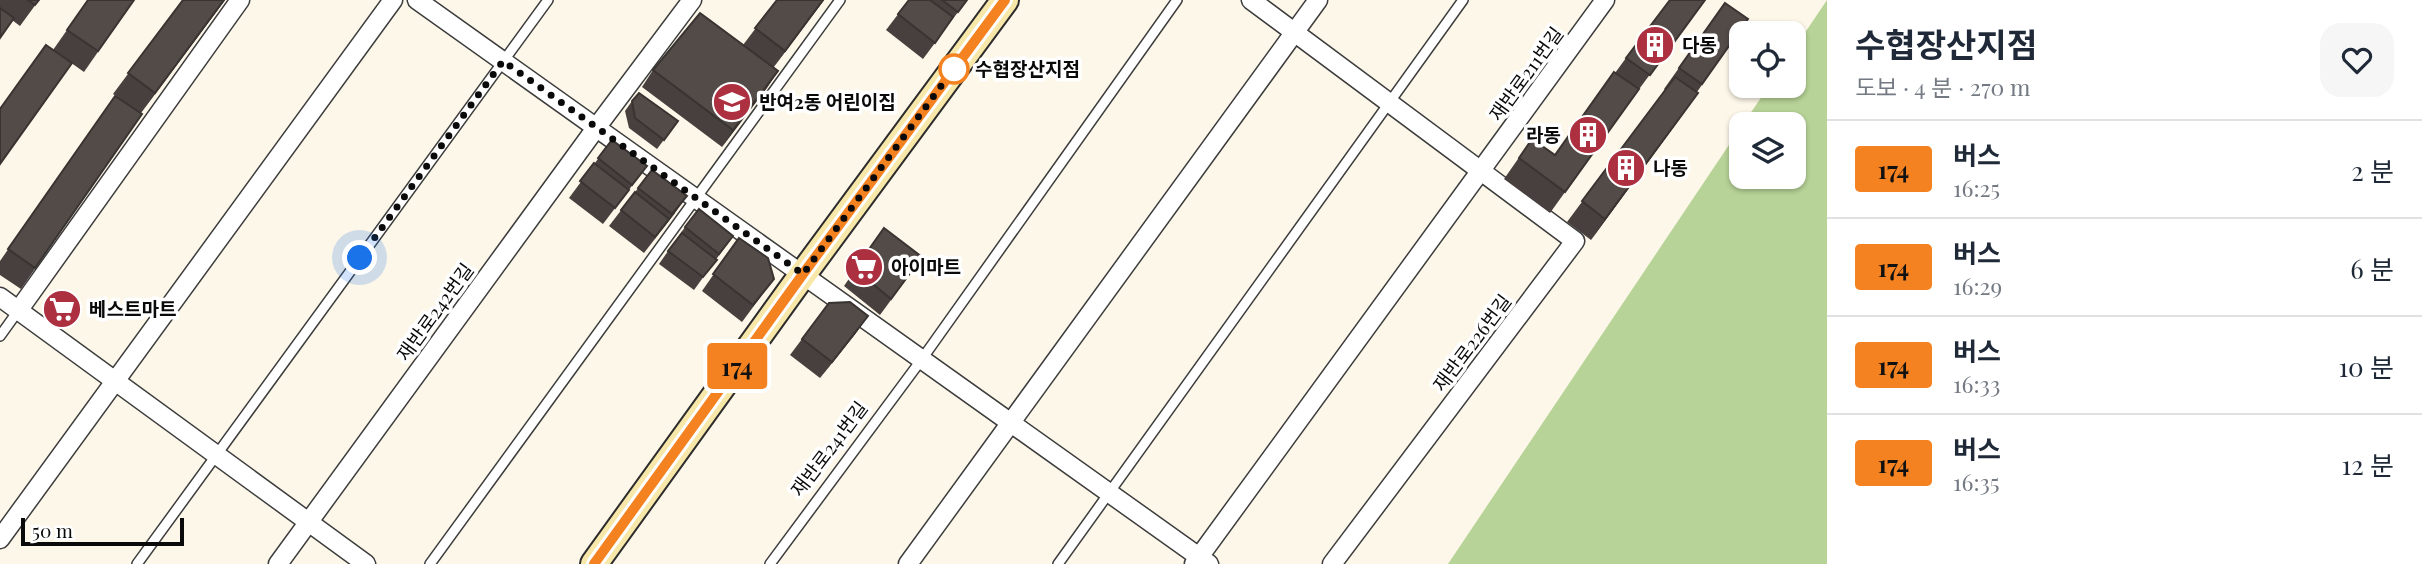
<!DOCTYPE html>
<html lang="ko">
<meta charset="utf-8">
<style>
:root{--surface:#fff;--page:#f6f6f7;--text:#1f2937;--muted:#747a83;--line:#e0e1e3}
body{margin:0;font-family:"Playfair Display","Noto Sans KR",serif;background:var(--page);color:var(--text);height:100vh;display:flex;flex-direction:column;font-size:26px;white-space:nowrap}
*{box-sizing:border-box;margin:0}
p{font-size:23px;color:var(--muted)}
.icon{flex:none;width:38px;height:38px;fill:none;stroke:currentColor;stroke-width:2;stroke-linecap:round;stroke-linejoin:round}
.map{position:relative;flex:1;overflow:hidden}
.sheet{display:flex;flex-direction:column;background:var(--surface);width:595px}
.sheet>*{flex:none}
.badge{padding:0 14px;border-radius:5px;font-size:24px;line-height:46px}
.buttons{position:absolute;left:1729px;top:21px;display:grid;gap:14px}
.buttons a{display:grid;place-items:center;width:77px;height:77px;border-radius:14px;background:var(--surface);box-shadow:0 2px 5px #0004;font-size:35px}
.scale{position:absolute;left:21px;bottom:18px;width:163px;box-sizing:border-box;padding-left:7px;border:4px solid #0a0a0a;border-top:0;font-size:19px;line-height:24px;white-space:nowrap;color:#0a0a0a;-webkit-text-stroke:5px #fff;paint-order:stroke}
.you{position:absolute;width:35px;height:35px;margin:-18px;border:5px solid #fff;border-radius:50%;background:#1a73e8;box-shadow:0 0 0 10px #1a73e833}
.map>.badge{position:absolute;translate:-50% -50%;box-shadow:0 0 0 4px #fff}
.round{display:grid;place-items:center;flex:none;width:74px;height:74px;border-radius:21px;background:var(--page)}
.headline{display:flex;align-items:center;justify-content:space-between;height:119px;padding:0 28px}
h1{font-size:33px;font-weight:700;line-height:52px}
ul{padding:0;list-style:none}
li{display:flex;align-items:center;gap:21px;height:98px;padding:0 28px;border-top:2px solid var(--line)}
li div{flex:1}
li b{display:block;font-size:26px}
li em{font-style:normal}
li .badge{min-width:77px;font-weight:700;text-align:center}
main{display:flex;flex:1;min-height:0}
.map>svg:first-child{display:block}
.forest{fill:#b7d397}
.lines{fill:none;stroke-linecap:round;stroke-linejoin:round}
.service-casing{stroke:#3d3d3d;stroke-width:12}
.minor-casing{stroke:#3d3d3d;stroke-width:21}
.secondary-casing{stroke:#2c2c2c;stroke-width:30}
.service{stroke:#fff;stroke-width:9}
.minor{stroke:#fff;stroke-width:18}
.secondary{stroke:#f7e8aa;stroke-width:26}
.wall{fill:#47403e}
.shaded-wall{fill:#393432}
.building{fill:#524b48;stroke:#393432;stroke-width:2}
.line-casing{stroke:#fff;stroke-width:16}
.line{stroke:#f58220;stroke-width:10}
.walk{stroke:#0a0a0a;stroke-width:7;stroke-dasharray:0 12.6}
.stop-dot{fill:#fff;stroke:#f58220;stroke-width:3.5}
.labels{text-anchor:middle;stroke-width:7;stroke-linejoin:round;paint-order:stroke}
.poi-label{font-size:19px;font-weight:bold;fill:#0a0a0a;stroke:#fff;text-anchor:start}
.stop-label{font-size:19px;font-weight:bold;fill:#0a0a0a;stroke:#fff;text-anchor:start}
.street-label{font-size:19px;fill:#0a0a0a;stroke:#fff}
</style>
<main>
<div class="map">
<svg width="1827" height="564" viewBox="0 0 1827 564">
<rect width="100%" height="100%" fill="#fdf7e9"/>
<!-- forest -->
<path class="forest" d="M 1827,0 L 1827,564 L 1448,564 L 1741,127 L 1741,177 L 1794,177 L 1794,124 L 1743,124 L 1769,86 L 1794,86 L 1794,49 Z"/>
<g class="lines">
<!-- service casing -->
<g class="service-casing">
<g id="service">
<path d="M 0,336 L 18,311"/>
<path d="M 137,564 L 548,0"/>
<path d="M 430,564 L 840,0"/>
<path d="M 770,564 L 922,359 L 1177,0"/>
<path d="M 1058,564 L 1463,0"/>
</g>
</g>
<!-- minor casing -->
<g class="minor-casing">
<g id="minor">
<path d="M 417,0 L 1209,564"/>
<path d="M 1251,0 L 1575,241 L 1332,564"/>
<path d="M 0,297 L 366,564"/>
<path d="M 18,311 L 240,0"/>
<path d="M 0,539 L 393,0"/>
<path d="M 278,564 L 596,128 L 692,0"/>
<path d="M 908,564 L 1318,0"/>
<path d="M 1194,564 L 1605,0"/>
</g>
</g>
<!-- secondary casing -->
<g class="secondary-casing">
<path id="secondary" d="M 594,564 L 803,274 L 1005,0"/>
</g>
<!-- service -->
<use href="#service" class="service"/>
<!-- minor -->
<use href="#minor" class="minor"/>
<!-- secondary -->
<use href="#secondary" class="secondary"/>
</g>
<!-- wall -->
<g class="wall">
<path d="M 0,0 L 39,0 L 20,26 L 12,20 L 0,38 Z"/>
<path d="M 88,0 L 134,0 L 84,72 L 53,50 Z"/>
<path d="M 183,0 L 225,0 L 141,113 L 142,114 L 21,289 L 0,275 L 0,261 L 115,96 L 119,98 L 113,94 Z"/>
<path d="M 777,0 L 824,0 L 773,68 L 778,71 L 722,147 L 642,87 L 653,70 L 743,45 Z"/>
<path d="M 909,0 L 967,0 L 923,59 L 886,30 Z"/>
<path d="M 1705,0 L 1634,96 L 1550,213 L 1504,179 L 1532,139 L 1555,155 L 1626,58 Z"/>
<path d="M 1725,3 L 1748,19 L 1697,92 L 1683,114 L 1591,240 L 1567,222 L 1665,90 L 1664,89 Z"/>
<path d="M 632,101 L 678,121 L 657,149 L 629,128 L 625,111 Z"/>
<path d="M 612,140 L 647,166 L 603,224 L 569,198 Z"/>
<path d="M 652,170 L 675,213 L 644,253 L 609,226 Z"/>
<path d="M 685,227 L 733,236 L 694,290 L 659,264 Z"/>
<path d="M 884,228 L 910,274 L 880,315 L 844,286 Z"/>
<path d="M 739,238 L 762,295 L 742,322 L 702,291 Z"/>
<path d="M 856,333 L 820,378 L 790,355 L 802,339 Z"/>
</g>
<!-- shaded-wall -->
<g class="shaded-wall">
<path d="M 224,0 L 225,0 L 140,114 L 155,93 Z"/>
<path d="M 823,0 L 824,0 L 770,72 L 785,51 Z"/>
<path d="M 778,71 L 767,88 L 722,147 L 733,130 Z"/>
<path d="M 1698,93 L 1683,114 L 1591,240 L 1605,219 Z"/>
<path d="M 687,196 L 675,213 L 661,231 L 672,214 Z"/>
<path d="M 868,316 L 856,333 L 820,378 L 832,362 Z"/>
</g>
<!-- building -->
<g class="building">
<path d="M 28,0 L 39,0 L 35,5 Z"/>
<path d="M 88,0 L 134,0 L 98,51 L 67,30 Z"/>
<path d="M 183,0 L 224,0 L 155,93 L 128,73 Z"/>
<path d="M 777,0 L 823,0 L 785,51 L 755,28 Z"/>
<path d="M 909,0 L 930,0 L 953,17 L 935,43 L 898,14 Z"/>
<path d="M 942,0 L 967,0 L 958,12 Z"/>
<path d="M 1670,0 L 1705,0 L 1650,75 L 1626,58 Z"/>
<path d="M 1725,3 L 1748,19 L 1702,84 L 1679,68 Z"/>
<path d="M 0,8 L 14,18 L 0,38 Z"/>
<path d="M 700,13 L 778,71 L 733,130 L 653,70 Z"/>
<path d="M 46,45 L 72,63 L 0,164 L 0,109 Z"/>
<path d="M 1614,72 L 1639,89 L 1565,192 L 1519,158 L 1532,139 L 1555,155 Z"/>
<path d="M 1675,77 L 1698,93 L 1605,219 L 1582,201 Z"/>
<path d="M 639,93 L 678,121 L 664,140 L 635,118 L 632,101 Z"/>
<path d="M 115,96 L 142,114 L 35,268 L 8,249 Z"/>
<path d="M 612,140 L 647,166 L 632,185 L 598,158 Z"/>
<path d="M 594,163 L 629,190 L 615,208 L 580,181 Z"/>
<path d="M 652,170 L 687,196 L 672,214 L 638,188 Z"/>
<path d="M 635,192 L 669,219 L 655,237 L 621,210 Z"/>
<path d="M 699,209 L 733,236 L 719,254 L 685,227 Z"/>
<path d="M 884,228 L 922,257 L 891,299 L 855,269 Z"/>
<path d="M 682,233 L 717,260 L 703,277 L 668,251 Z"/>
<path d="M 739,238 L 768,258 L 774,279 L 753,305 L 713,274 Z"/>
<path d="M 850,302 L 868,316 L 832,362 L 802,339 L 829,303 Z"/>
</g>
<g class="lines">
<!-- line casing -->
<g class="line-casing">
<path id="line" d="M 594,564 L 803,274 L 1005,0"/>
</g>
<!-- line -->
<use href="#line" class="line"/>
<!-- walk -->
<path class="walk" d="M 360,258 L 503,61 L 803,274 L 958,63 L 954,69"/>
</g>
<!-- icons -->
<defs>
<g id="building-disc" transform="scale(2.0125)"><circle r="9.5" fill="#ac3040" stroke="#fff"/><path d="M-4-6H4V6H1V3H-1V6H-4ZM-2.5-4.3h1.7v1.8h-1.7ZM.8-4.3h1.7v1.8H.8ZM-2.5-1h1.7V.8h-1.7ZM.8-1h1.7V.8H.8Z" fill="#fff"/></g>
<g id="school-disc" transform="scale(2.0125)"><circle r="9.5" fill="#ac3040" stroke="#fff"/><path d="M0-5L7-2L0 1L-7-2ZM-4 1L0 2.5L4 1V4Q0 6-4 4Z" fill="#fff"/></g>
<g id="supermarket-disc" transform="scale(2.0125)"><circle r="9.5" fill="#ac3040" stroke="#fff"/><path d="M-6-5.5h2.5l.6 2H6L4.5 2H-2.5L-4.4-4H-6ZM-1.5 3.2a1.3 1.3 0 1 0 .1 0ZM3 3.2a1.3 1.3 0 1 0 .1 0Z" fill="#fff"/></g>
</defs>
<g fill-rule="evenodd">
<use href="#building-disc" x="1655" y="45"/>
<use href="#school-disc" x="732" y="102"/>
<use href="#building-disc" x="1588" y="135"/>
<use href="#building-disc" x="1626" y="168"/>
<use href="#supermarket-disc" x="864" y="267"/>
<use href="#supermarket-disc" x="62" y="309"/>
</g>
<!-- markers -->
<circle class="stop-dot" cx="954" cy="69" r="14"/>
<g class="labels">
<!-- poi labels -->
<g class="poi-label">
<text x="1682" y="52">다동</text>
<text x="759" y="109">반여2동 어린이집</text>
<text x="1561" y="142" text-anchor="end">라동</text>
<text x="1653" y="175">나동</text>
<text x="891" y="274">아이마트</text>
<text x="89" y="316">베스트마트</text>
</g>
<!-- stop labels -->
<g class="stop-label">
<text x="975" y="76">수협장산지점</text>
</g>
<!-- street labels -->
<g class="street-label">
<text transform="translate(1526 74) rotate(-54)" y="7">재반로211번길</text>
<text transform="translate(435 312) rotate(-54)" y="7">재반로242번길</text>
<text transform="translate(1472 343) rotate(-53)" y="7">재반로226번길</text>
<text transform="translate(829 449) rotate(-53)" y="7">재반로241번길</text>
</g>
</g>
</svg>
<div class="buttons">
<a><svg class="icon" aria-label="locate" viewBox="0 0 24 24"><circle cx="12" cy="12" r="6"/><path d="M12 2v4M12 18v4M2 12h4M18 12h4"/></svg></a>
<a><svg class="icon" aria-label="layers" viewBox="0 0 24 24"><path d="M12 4l9 5-9 5-9-5zM3 14l9 5 9-5"/></svg></a>
</div>
<div class="scale">50 m</div>
<div class="you" style="left:360px;top:258px"></div>
<b class="badge" style="left:737px;top:366px;background:#f58220;color:#111">174</b>
</div>
<section class="sheet">
<div class="headline"><div><h1>수협장산지점</h1><p>도보 · 4 분 · 270 m</p></div><a class="round"><svg class="icon" aria-label="heart" viewBox="0 0 24 24"><path d="M12 20l-8-8c-3-5 5-10 8-4 3-6 11-1 8 4z"/></svg></a></div>
<ul>
<li><span class="badge" style="background:#f58220;color:#111">174</span><div><b>버스</b><p>16:25</p></div><em>2 분</em></li>
<li><span class="badge" style="background:#f58220;color:#111">174</span><div><b>버스</b><p>16:29</p></div><em>6 분</em></li>
<li><span class="badge" style="background:#f58220;color:#111">174</span><div><b>버스</b><p>16:33</p></div><em>10 분</em></li>
<li><span class="badge" style="background:#f58220;color:#111">174</span><div><b>버스</b><p>16:35</p></div><em>12 분</em></li>
</ul>
</section>
</main>
